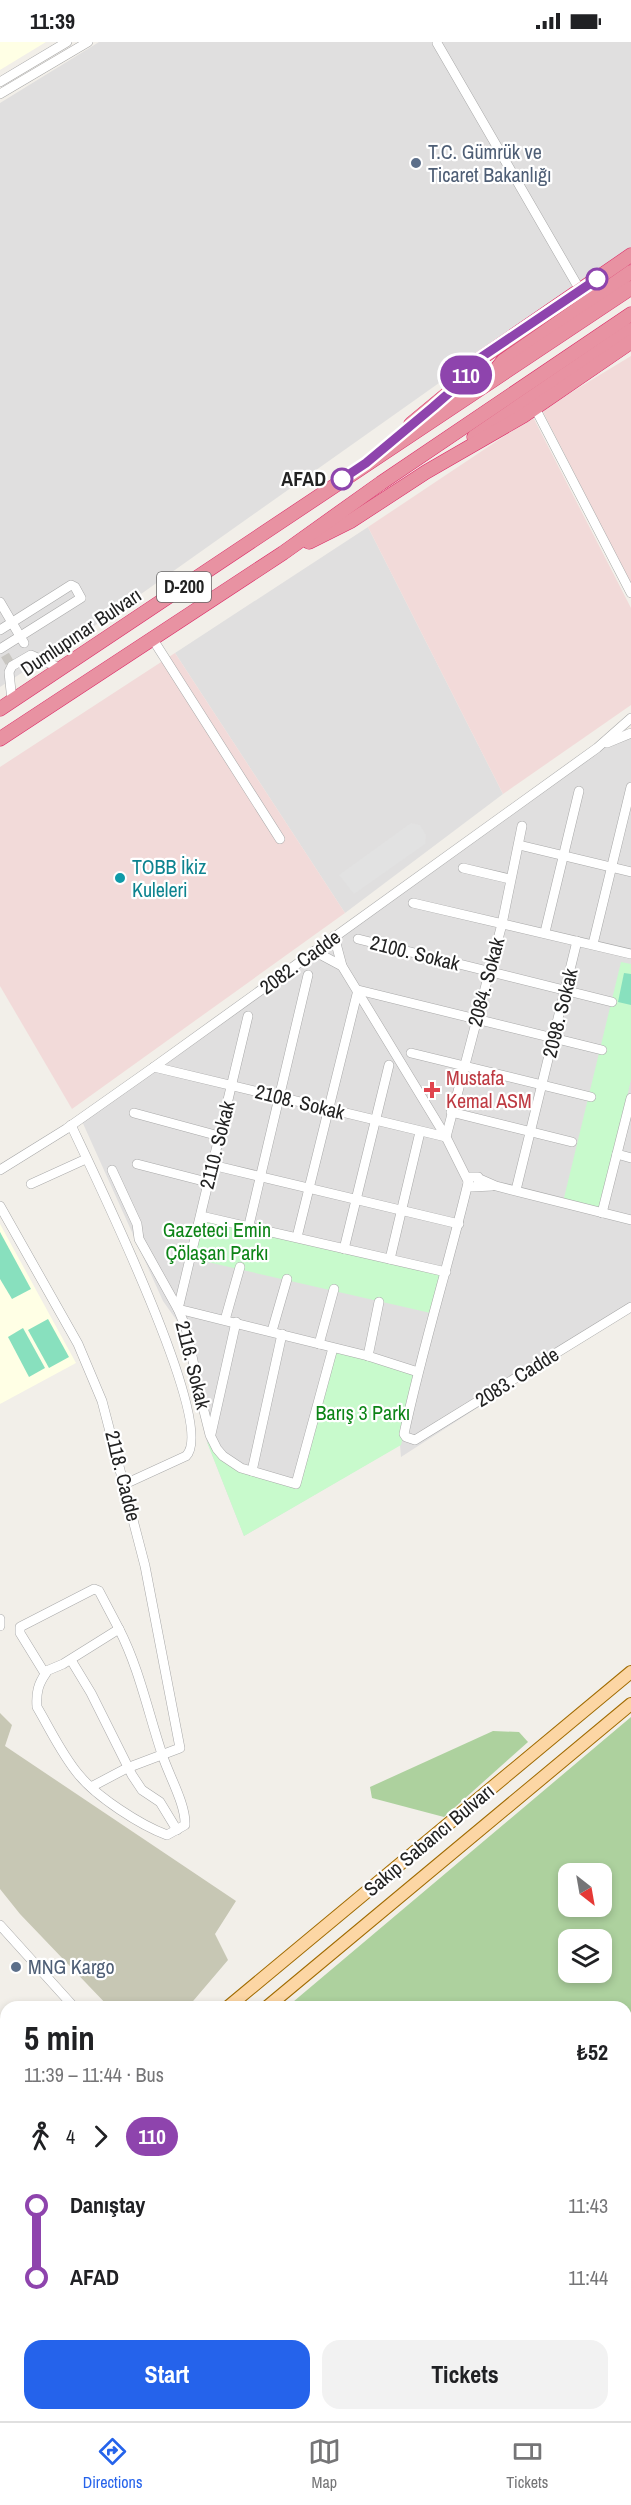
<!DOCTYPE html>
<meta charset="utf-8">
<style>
:root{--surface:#fff;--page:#f2f2f2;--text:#202124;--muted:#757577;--line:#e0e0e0;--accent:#2563eb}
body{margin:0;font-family:"Archivo Narrow",sans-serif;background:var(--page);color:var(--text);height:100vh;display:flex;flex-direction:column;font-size:22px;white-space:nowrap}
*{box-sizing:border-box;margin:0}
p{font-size:20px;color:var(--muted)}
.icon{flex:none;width:33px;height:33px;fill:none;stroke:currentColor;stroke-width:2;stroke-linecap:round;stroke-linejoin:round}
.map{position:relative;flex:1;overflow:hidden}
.side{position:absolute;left:0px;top:1959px;width:632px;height:420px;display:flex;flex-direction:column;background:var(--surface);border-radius:18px 18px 0 0;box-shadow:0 3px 9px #0003}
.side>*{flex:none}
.badge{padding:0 12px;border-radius:20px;font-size:21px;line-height:39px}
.needle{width:39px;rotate:149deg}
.tools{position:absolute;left:558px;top:1821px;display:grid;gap:12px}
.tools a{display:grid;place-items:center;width:54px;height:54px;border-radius:12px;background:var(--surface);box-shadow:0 3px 9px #0003;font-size:30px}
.map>.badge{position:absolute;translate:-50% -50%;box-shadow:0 0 0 3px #fff}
.legs{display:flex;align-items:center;gap:9px;height:66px;padding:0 24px;font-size:20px}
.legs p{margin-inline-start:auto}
.head{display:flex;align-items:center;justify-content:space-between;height:102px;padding:0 24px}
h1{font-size:33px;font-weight:800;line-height:45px}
.action{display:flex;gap:12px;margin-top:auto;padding:12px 24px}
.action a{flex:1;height:69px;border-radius:18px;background:var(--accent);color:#fff;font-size:24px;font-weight:800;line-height:69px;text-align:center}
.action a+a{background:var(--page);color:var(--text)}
ul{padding:0 24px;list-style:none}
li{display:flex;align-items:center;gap:21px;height:72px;font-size:22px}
li i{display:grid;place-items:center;width:9px;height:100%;margin:0 8px;background:currentColor}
li i::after{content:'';width:15px;height:15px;margin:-8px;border:4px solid;border-radius:50%;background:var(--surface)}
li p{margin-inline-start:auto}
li:first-child i{background:linear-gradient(#0000 50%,currentColor 0)}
li:last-child i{background:linear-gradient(currentColor 50%,#0000 0)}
.status{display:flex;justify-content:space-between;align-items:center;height:42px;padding:0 30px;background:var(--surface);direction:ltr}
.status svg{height:16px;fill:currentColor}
.dock{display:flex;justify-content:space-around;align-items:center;height:84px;border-top:2px solid var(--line);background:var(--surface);font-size:16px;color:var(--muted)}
.dock a{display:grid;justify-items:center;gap:3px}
.dock .selected{color:var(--accent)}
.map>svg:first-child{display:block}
.residential{fill:#e0dfdf}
.commercial{fill:#f2dad9}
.education{fill:#ffffe5}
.construction{fill:#c7c7b4}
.forest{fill:#add19e;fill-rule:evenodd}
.park{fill:#c8facc}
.pitch{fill:#88e0be}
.parking{fill:#e2e2e2}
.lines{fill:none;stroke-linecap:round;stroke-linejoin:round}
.minor-tunnel{stroke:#c8c6c1;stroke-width:9;stroke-dasharray:9 4.5;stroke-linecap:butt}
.minor-casing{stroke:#a9a9a9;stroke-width:10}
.major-casing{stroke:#a06b00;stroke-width:14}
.highway-casing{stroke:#dc2a67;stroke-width:15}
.minor{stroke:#fff;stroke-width:9}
.major{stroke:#fcd6a4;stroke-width:12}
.highway{stroke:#e892a2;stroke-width:14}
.line-1-casing{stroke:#fff;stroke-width:14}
.line-1{stroke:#8e44ad;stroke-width:9}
.service-dot{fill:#5c6f8a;stroke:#fff;stroke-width:2}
.stop-1-dot{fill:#fff;stroke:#8e44ad;stroke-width:3}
.culture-dot{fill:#0f9aa8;stroke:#fff;stroke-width:2}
.health-dot{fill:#e0444e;stroke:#fff;stroke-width:2}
.labels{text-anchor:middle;stroke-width:4.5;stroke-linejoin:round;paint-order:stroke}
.shield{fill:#fff;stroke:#646464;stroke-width:1.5}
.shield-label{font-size:18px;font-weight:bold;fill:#222}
.service-label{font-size:20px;fill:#4e5e75;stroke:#fff;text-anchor:start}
.stop-label{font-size:20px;font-weight:bold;fill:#222;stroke:#fff;text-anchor:end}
.street-label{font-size:20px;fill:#222;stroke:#fff}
.culture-label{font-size:20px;fill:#0d838f;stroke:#fff;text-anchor:start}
.health-label{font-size:20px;fill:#be3a42;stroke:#fff;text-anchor:start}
.park-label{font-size:20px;fill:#0c8416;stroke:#fff}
</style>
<div class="status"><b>11:39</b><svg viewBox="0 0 49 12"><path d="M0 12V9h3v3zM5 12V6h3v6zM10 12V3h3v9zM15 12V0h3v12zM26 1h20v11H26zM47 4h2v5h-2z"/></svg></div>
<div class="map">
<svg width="631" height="2379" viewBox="0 0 631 2379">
<rect width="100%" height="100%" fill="#f2efe9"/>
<!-- residential -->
<g class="residential">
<path d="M 99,0 L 631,0 L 631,205 L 117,569 L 0,645 L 0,61 Z"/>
<path d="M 368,485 L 503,752 L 345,871 L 175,611 Z"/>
<path d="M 631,691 L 631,1267 L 401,1415 L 400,1403 L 244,1494 L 207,1400 L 180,1283 L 163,1259 L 81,1077 L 597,706 Z"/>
</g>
<!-- commercial -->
<g class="commercial">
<path d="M 631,314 L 631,542 L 542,368 Z"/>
<path d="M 533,375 L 631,566 L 631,663 L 503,752 L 368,485 Z"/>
<path d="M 175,611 L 345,871 L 72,1067 L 0,944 L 0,725 Z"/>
</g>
<!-- education -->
<g class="education">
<path d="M 0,0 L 46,0 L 0,28 Z"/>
<path d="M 0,1182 L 76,1321 L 0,1362 Z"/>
</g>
<!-- construction -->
<path class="construction" d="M 0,1671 L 12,1683 L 5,1704 L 236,1859 L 215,1892 L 228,1918 L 188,1965 L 109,1965 L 20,1872 L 0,1847 Z"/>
<!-- forest -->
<g class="forest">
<path d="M 631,1675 L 631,2379 L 0,2379 L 0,2194 L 6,2190 L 6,2373 L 626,2373 L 626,1965 L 287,1965 ZM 568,1832 L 602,1832 L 602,1864 L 568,1864 ZM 568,1898 L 602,1898 L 602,1930 L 568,1930 Z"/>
<path d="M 493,1689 L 519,1690 L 528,1700 L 444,1775 L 372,1756 L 370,1745 Z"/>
</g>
<!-- park -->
<g class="park">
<path d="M 621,920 L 631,922 L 631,1037 L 602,1171 L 563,1160 Z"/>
<path d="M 201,1174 L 446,1230 L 435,1272 L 190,1216 Z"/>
<path d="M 333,1306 L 418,1330 L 401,1403 L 244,1494 L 207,1400 L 241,1426 L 296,1441 Z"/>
</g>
<!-- pitch -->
<g class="pitch">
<path d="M 624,931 L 631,932 L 631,963 L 618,960 Z"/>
<path d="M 0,1190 L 31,1247 L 12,1257 L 0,1237 Z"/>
<path d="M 48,1277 L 69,1315 L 49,1326 L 28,1288 Z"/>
<path d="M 23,1286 L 45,1326 L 29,1335 L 8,1295 Z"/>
</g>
<!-- parking -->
<path class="parking" d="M 411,781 L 420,783 L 426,793 L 425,802 L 354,852 L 339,833 Z"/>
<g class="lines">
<!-- minor-tunnel -->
<path class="minor-tunnel" d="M 5,613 L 11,623"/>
<!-- minor casing -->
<g class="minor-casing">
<g id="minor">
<path d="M 437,1 L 580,248"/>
<path d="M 0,40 L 67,0"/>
<path d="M 0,52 L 88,0"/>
<path d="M 535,366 L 631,551"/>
<path d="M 0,560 L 24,601"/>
<path d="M 0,588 L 71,543 L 75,545 L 81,556 L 0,607"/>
<path d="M 152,596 L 280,797"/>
<path d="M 12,659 L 9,630 L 12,624 L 31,613 L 62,627"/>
<path d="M 607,701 L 631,691"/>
<path d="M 519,803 L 631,830"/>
<path d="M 463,826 L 510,837"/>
<path d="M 413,861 L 631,912"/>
<path d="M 545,890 L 579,749"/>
<path d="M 334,894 L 342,924 L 446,1095 L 468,1139"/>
<path d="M 358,897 L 612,960"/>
<path d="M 593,902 L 631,745"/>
<path d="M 314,909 L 342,924"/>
<path d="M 248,974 L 178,1267 L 368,1314 L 418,1330"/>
<path d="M 411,1011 L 591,1055"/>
<path d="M 154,1025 L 446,1095 L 502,882 L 522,784"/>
<path d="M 451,1070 L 572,1100"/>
<path d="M 134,1071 L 219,1094"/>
<path d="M 71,1083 C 92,1128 218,1384 186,1414 L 125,1442"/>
<path d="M 617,1112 L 631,1116"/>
<path d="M 137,1122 L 207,1140"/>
<path d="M 212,1123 L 459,1182"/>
<path d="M 0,1128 L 66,1087 L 154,1025 L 597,706 L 631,676"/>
<path d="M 112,1128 L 137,1182 L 139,1197 L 178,1267 L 186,1286 L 202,1361 L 210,1393 L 217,1407 L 223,1414 L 241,1426 L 296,1442 L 333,1306"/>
<path d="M 480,1137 L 496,1144 L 631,1178"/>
<path d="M 468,1141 C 448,1225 422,1307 404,1392 L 406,1395 L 415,1398 L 631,1265"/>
<path d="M 31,1142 L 86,1117"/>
<path d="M 479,1144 L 478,1135 L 470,1135 L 468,1141 L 472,1145 L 492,1144"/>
<path d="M 516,1148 L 577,899"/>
<path d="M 0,1164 L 78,1302 L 102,1359 L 145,1524 L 180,1706 L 127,1726 L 91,1745"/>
<path d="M 602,1171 L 631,1056"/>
<path d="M 201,1174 L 446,1230"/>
<path d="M 249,1183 L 308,933"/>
<path d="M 297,1195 L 358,948 L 602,1008"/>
<path d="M 344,1207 L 389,1023"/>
<path d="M 390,1217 L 420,1090"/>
<path d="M 225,1278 L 240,1225"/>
<path d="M 272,1289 L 287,1237"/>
<path d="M 319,1302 L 334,1247"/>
<path d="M 368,1314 L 379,1260"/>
<path d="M 211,1392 L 236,1280"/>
<path d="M 252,1429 L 282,1292"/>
<path d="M 94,1547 L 99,1549 L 119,1587 L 63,1622 L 44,1630 L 20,1591 L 20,1585 Z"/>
<path d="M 0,1577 L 0,1584"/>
<path d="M 71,1618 L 91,1651 L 132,1733 L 142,1748 L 160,1760 L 177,1788"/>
<path d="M 46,1631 C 38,1642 36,1651 37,1665 C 50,1687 62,1713 79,1733 C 97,1755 140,1783 167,1793 L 185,1783 C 186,1762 168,1732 162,1712 C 148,1670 139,1626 119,1587"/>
<path d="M 0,1883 L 74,1965"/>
<path d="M 0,2042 L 6,2036"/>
</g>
</g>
<!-- major casing -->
<g class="major-casing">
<g id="major">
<path d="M 228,1965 L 631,1630"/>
<path d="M 267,1965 L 631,1662"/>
<path d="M 0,2158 L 6,2153"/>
<path d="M 0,2184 L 6,2180"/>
</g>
</g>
<!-- highway casing -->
<g class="highway-casing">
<g id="highway">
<path d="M 491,334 L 503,319 L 631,230"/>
<path d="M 411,382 L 457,344 L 480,317 L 631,213"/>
<path d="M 474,395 L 631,288"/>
<path d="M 309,500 L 351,479 L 426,430 L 523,374 L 631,300"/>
<path d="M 0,667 L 631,246"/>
<path d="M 0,697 L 283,511 L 381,441 L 631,272"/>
</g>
</g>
<!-- minor -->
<use href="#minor" class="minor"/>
<!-- major -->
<use href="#major" class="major"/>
<!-- highway -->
<use href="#highway" class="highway"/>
</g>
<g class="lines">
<!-- line-1 casing -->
<g class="line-1-casing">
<path id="line-1" d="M 342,437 L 366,421 L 433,365 L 457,344 L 480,316 L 597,237"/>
</g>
<!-- line-1 -->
<use href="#line-1" class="line-1"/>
</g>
<!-- markers -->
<g class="service-dot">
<circle cx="416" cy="121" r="6"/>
<circle cx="16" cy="1925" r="6"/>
</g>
<g class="stop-1-dot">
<circle cx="597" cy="237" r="10"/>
<circle cx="342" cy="437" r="10"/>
</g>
<circle class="culture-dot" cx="120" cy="836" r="6"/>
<path class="health-dot" d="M429 1039h6v6h6v6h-6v6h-6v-6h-6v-6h6z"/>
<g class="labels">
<!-- shield labels -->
<rect class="shield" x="157" y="530" width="54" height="30" rx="4.5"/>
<g class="shield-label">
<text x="184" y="551">D-200</text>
</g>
<!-- service labels -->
<g class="service-label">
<text x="428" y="117">T.C. Gümrük ve<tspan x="428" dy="23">Ticaret Bakanlığı</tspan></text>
<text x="28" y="1932">MNG Kargo</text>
</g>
<!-- stop labels -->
<g class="stop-label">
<text x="326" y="444">AFAD</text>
</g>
<!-- street labels -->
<g class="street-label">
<text transform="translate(81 590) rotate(-34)" y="7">Dumlupınar Bulvarı</text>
<text transform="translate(415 911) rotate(14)" y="7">2100. Sokak</text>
<text transform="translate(300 920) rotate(-36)" y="7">2082. Cadde</text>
<text transform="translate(486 940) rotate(-75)" y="7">2084. Sokak</text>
<text transform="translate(560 971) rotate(-76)" y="7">2098. Sokak</text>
<text transform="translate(300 1060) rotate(14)" y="7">2108. Sokak</text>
<text transform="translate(217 1103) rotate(-76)" y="7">2110. Sokak</text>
<text transform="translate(193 1323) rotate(76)" y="7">2116. Sokak</text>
<text transform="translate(517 1335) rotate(-32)" y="7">2083. Cadde</text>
<text transform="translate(123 1434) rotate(76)" y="7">2118. Cadde</text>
<text transform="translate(429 1798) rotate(-40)" y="7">Sakıp Sabancı Bulvarı</text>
</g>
<!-- culture labels -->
<g class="culture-label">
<text x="132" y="832">TOBB İkiz<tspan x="132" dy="23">Kuleleri</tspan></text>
</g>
<!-- health labels -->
<g class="health-label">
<text x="446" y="1043">Mustafa<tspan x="446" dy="23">Kemal ASM</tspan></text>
</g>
<!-- park labels -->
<g class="park-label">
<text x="217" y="1195">Gazeteci Emin<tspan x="217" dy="23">Çölaşan Parkı</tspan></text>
<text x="363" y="1378">Barış 3 Parkı</text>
</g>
</g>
</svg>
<div class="tools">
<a><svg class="needle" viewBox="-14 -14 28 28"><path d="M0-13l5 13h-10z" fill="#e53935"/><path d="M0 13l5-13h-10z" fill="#757577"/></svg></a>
<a><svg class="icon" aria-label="layers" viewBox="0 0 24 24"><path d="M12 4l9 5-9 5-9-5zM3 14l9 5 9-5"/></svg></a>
</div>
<b class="badge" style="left:466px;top:333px;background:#8e44ad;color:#fff">110</b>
<section class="side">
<div class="head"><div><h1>5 min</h1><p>11:39 – 11:44 · Bus</p></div><b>₺52</b></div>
<div class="legs"><svg class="icon" aria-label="walk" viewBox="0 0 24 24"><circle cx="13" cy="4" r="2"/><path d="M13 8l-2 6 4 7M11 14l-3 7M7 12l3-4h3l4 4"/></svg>4<svg class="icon" aria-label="forward" viewBox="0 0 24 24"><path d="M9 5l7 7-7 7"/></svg><b class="badge" style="background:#8e44ad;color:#fff">110</b></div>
<ul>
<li><i style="color:#8e44ad"></i><b>Danıştay</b><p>11:43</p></li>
<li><i style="color:#8e44ad"></i><b>AFAD</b><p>11:44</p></li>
</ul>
<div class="action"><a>Start</a><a>Tickets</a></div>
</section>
</div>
<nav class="dock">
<a class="selected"><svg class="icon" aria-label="directions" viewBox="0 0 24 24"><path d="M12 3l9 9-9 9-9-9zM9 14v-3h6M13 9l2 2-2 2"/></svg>Directions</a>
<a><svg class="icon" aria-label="map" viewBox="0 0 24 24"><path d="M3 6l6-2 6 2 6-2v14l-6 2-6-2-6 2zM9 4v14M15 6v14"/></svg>Map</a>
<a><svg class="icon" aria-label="tickets" viewBox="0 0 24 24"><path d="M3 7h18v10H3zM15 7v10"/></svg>Tickets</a>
</nav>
